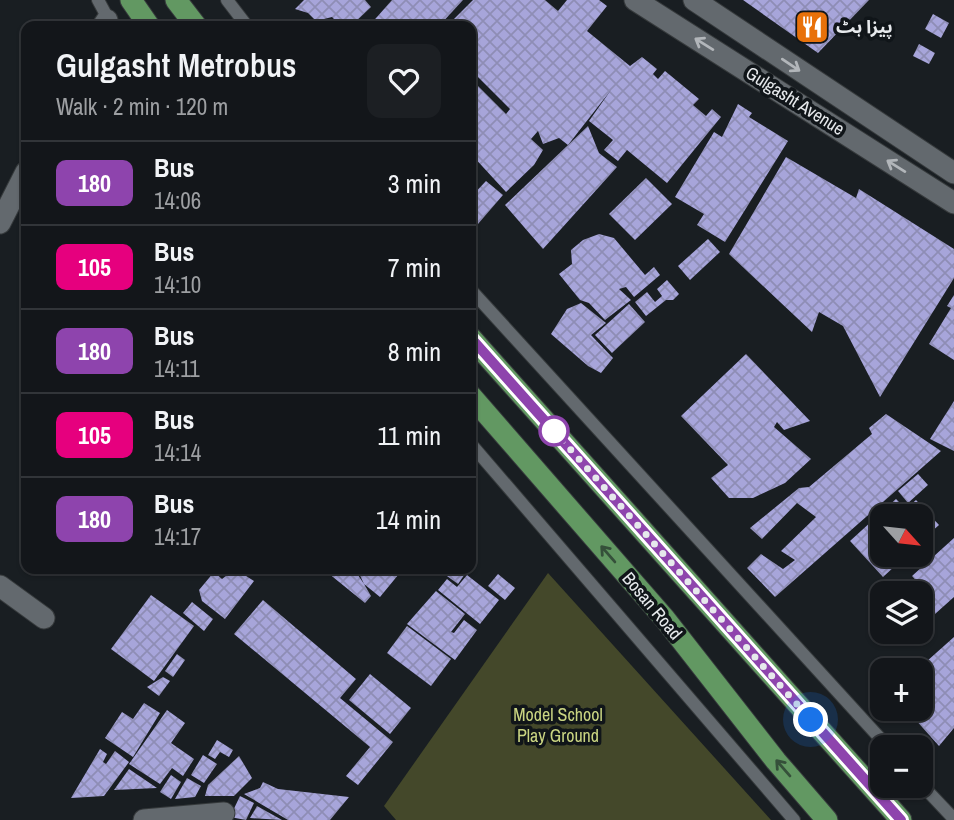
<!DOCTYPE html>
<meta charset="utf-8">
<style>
:root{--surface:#13161a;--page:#1c1f23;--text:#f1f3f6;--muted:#9d9fa2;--line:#323539}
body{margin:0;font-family:"Archivo Narrow","Noto Sans Arabic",sans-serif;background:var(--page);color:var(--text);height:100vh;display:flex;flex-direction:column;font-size:26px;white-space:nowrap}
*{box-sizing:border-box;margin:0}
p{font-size:23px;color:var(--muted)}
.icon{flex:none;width:38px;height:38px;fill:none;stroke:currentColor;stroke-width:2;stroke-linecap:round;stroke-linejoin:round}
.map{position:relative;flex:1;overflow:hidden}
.details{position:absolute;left:21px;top:21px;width:455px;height:553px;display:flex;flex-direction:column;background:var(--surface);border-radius:14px;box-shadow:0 2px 5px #0004,0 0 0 2px var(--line)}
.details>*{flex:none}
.badge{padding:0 14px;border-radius:10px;font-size:24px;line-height:46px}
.needle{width:46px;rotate:117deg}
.controls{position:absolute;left:870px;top:504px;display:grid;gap:14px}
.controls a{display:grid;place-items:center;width:63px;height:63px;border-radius:14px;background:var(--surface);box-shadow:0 2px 5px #0004,0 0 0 2px var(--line);font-size:35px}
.you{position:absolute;width:35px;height:35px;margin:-18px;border:5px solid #fff;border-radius:50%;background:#1a73e8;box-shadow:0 0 0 10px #1a73e833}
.map>.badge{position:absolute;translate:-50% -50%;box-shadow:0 0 0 4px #fff}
.round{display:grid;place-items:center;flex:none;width:74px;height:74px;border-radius:14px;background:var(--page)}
.summary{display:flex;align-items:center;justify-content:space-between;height:119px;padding:0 35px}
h1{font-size:33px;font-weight:600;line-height:52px}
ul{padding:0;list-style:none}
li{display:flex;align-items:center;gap:21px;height:84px;padding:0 35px;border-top:2px solid var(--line)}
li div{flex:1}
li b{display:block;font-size:26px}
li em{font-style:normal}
li .badge{min-width:77px;font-weight:700;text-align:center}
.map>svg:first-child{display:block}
.park{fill:#44482a}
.building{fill:url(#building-cross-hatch)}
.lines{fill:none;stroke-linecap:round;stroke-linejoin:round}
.lane-casing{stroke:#363a3c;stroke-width:14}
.street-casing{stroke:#363a3c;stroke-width:23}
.secondary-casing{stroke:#363a3c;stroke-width:23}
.primary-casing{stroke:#363a3c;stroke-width:23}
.lane{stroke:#63696e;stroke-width:12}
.street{stroke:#63696e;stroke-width:21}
.secondary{stroke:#63696e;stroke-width:21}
.primary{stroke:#629862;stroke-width:21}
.oneway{stroke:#b2b6ba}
.oneway2{stroke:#35503a}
.line-casing{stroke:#fff;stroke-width:16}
.line{stroke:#8e44ad;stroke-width:10}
.walk{stroke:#e6e9ec;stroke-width:7;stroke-dasharray:0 12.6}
.stop-dot{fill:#fff;stroke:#8e44ad;stroke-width:3.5}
.labels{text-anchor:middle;stroke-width:7;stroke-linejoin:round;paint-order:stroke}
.poi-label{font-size:18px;font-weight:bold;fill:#e6e9ec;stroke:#101519;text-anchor:start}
.street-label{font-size:18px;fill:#e6e9ec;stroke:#101519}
.park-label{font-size:18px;fill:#cad582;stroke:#101519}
</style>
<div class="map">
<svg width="954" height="820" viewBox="0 0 954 820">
<defs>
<pattern id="building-cross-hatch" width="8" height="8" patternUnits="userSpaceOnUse" patternTransform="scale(1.75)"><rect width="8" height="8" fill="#a7a5da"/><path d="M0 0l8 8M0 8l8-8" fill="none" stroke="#8e8db5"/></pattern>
</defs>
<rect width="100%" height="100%" fill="#191e22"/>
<!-- park -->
<path class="park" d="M 548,573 L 771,820 L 396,820 L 384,806 Z"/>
<!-- building -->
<g class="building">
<path d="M 304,0 L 365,0 L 371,7 L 351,26 L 341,26 L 332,17 L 316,21 L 308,13 L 295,9 Z"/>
<path d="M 392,0 L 463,0 L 439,26 L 369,26 Z"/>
<path d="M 473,0 L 545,0 L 558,11 L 567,0 L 599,0 L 607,6 L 587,31 L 630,66 L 642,57 L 657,69 L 653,74 L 658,79 L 665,71 L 699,99 L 693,105 L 706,116 L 712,109 L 721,117 L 667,183 L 627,150 L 618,161 L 604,150 L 613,140 L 589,121 L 611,90 L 568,145 L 559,138 L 543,144 L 538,131 L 531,139 L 543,150 L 534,165 L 506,192 L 471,154 L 471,79 L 506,114 L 510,109 L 471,70 L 471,26 L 447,26 Z"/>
<path d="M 743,0 L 869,0 L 818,53 Z"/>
<path d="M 933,14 L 949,23 L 941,38 L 925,29 Z"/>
<path d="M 919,44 L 935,53 L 929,64 L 913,56 Z"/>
<path d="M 738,104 L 752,113 L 749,117 L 788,141 L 725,242 L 697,225 L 704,214 L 675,197 L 714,132 L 722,137 Z"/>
<path d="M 588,126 L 599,153 L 617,167 L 543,249 L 505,205 Z"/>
<path d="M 786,157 L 856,198 L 859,189 L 954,249 L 954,278 L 880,397 L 843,326 L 819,312 L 812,332 L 729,254 Z"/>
<path d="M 646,178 L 672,204 L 635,240 L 609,214 Z"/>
<path d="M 486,181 L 503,195 L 471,232 L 471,197 Z"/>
<path d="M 599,234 L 614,238 L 645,275 L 654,267 L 660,275 L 634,297 L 626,287 L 619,289 L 631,300 L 605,320 L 589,303 L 580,300 L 559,274 L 572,264 L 571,250 L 583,240 Z"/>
<path d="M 708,239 L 720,252 L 690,280 L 678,266 Z"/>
<path d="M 667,280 L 679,294 L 673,300 L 666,300 L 646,316 L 635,302 L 647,292 L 655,302 L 662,296 L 657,289 Z"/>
<path d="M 954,295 L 954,360 L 929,344 L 951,308 L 947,306 Z"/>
<path d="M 581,303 L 606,323 L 591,335 L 613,358 L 601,373 L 588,366 L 551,334 L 567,309 Z"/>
<path d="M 629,304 L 645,322 L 612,353 L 595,335 Z"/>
<path d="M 746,354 L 810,421 L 784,430 L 777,422 L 774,427 L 811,459 L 785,483 L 753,498 L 729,498 L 711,478 L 728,465 L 681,416 Z"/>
<path d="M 954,401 L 954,451 L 930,439 Z"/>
<path d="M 886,414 L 941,451 L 775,597 L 747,568 L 761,554 L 783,569 L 795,560 L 781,551 L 816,517 L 797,503 L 762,539 L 750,528 L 799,488 L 809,487 L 872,434 L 869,428 Z"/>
<path d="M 918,474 L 928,485 L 908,503 L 898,491 Z"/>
<path d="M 896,499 L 906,509 L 916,500 L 939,525 L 920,542 L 920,516 L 882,516 L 882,555 L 907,555 L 883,577 L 850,541 Z"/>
<path d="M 954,538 L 954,597 L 935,614 L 928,606 L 920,613 L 920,593 L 915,593 L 922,587 L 912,576 Z"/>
<path d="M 235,569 L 254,581 L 225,619 L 202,601 L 199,590 L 214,572 L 222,579 Z"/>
<path d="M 332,569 L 354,569 L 364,584 L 357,569 L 403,569 L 380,597 L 364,584 L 371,596 L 365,603 L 328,573 Z"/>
<path d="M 442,569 L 464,569 L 467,571 L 458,584 L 440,571 Z"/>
<path d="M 498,574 L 515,588 L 505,600 L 488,586 Z"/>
<path d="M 467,575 L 499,600 L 480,624 L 438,590 L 447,579 L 457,587 Z"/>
<path d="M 436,591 L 465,614 L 451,632 L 454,633 L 464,620 L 477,630 L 455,660 L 407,624 Z"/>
<path d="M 151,595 L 194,626 L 154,681 L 111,649 Z"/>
<path d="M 263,600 L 356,679 L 340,698 L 393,742 L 358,785 L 346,776 L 370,747 L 234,634 Z"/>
<path d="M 192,602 L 213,619 L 204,631 L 183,613 Z"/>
<path d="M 407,626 L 451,659 L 431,686 L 387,653 Z"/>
<path d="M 954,637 L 954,728 L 939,746 L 906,709 L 920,709 L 920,670 L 917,670 Z"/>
<path d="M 177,654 L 185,660 L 173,677 L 165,671 Z"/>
<path d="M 370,674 L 411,708 L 390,734 L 349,700 Z"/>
<path d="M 163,677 L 170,681 L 159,696 L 147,687 Z"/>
<path d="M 144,703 L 160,713 L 133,757 L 105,738 L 122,712 L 133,719 Z"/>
<path d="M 167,710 L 185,723 L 171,743 L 194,759 L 183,776 L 172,768 L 160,784 L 129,764 Z"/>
<path d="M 217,740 L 233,750 L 229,757 L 220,752 L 215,759 L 208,755 Z"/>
<path d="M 100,749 L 107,754 L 103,762 L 106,764 L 115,751 L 129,762 L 104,796 L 71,798 Z"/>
<path d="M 203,755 L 217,764 L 204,783 L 191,775 Z"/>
<path d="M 239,756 L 252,778 L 234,796 L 205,796 L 208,785 Z"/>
<path d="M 129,769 L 157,788 L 114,790 Z"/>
<path d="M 171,775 L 181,782 L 171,799 L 160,792 Z"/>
<path d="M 187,778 L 201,786 L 195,797 L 175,799 Z"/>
<path d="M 263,782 L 278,789 L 349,797 L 330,820 L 288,820 L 244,794 L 260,788 Z"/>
<path d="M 240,796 L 254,803 L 246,820 L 230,817 Z"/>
<path d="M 257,806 L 282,820 L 250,818 Z"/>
</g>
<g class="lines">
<!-- lane casing -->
<g class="lane-casing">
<g id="lane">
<path d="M 98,0 L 111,24"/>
<path d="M 227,0 L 247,26"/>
<path d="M 471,290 L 888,747"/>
<path d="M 471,444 L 794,820"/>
<path d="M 920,783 L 954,819"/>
</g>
</g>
<!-- street casing -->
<g class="street-casing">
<g id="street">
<path d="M 103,26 L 107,20"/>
<path d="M 0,223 L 26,172"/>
<path d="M 0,586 L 44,618"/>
<path d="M 144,820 L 224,813"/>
</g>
</g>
<!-- secondary casing -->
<g class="secondary-casing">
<g id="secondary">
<path d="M 635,0 L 954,203"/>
<path d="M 694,0 L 954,173"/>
</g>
</g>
<!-- primary casing -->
<g class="primary-casing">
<g id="primary">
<path d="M 131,0 L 149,26"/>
<path d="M 176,0 L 196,26"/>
<path d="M 471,338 L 901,820"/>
<path d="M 471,396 L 665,619 L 776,761 L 827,820"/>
</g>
</g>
<!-- lane -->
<use href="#lane" class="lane"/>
<!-- street -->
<use href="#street" class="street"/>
<!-- secondary -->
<use href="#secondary" class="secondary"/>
<!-- primary -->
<use href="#primary" class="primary"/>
</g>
<!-- one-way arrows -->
<defs><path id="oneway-shaft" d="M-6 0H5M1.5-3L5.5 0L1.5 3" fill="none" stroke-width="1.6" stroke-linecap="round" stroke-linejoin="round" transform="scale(1.75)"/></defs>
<g class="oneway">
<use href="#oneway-shaft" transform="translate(704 44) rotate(-148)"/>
<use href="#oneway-shaft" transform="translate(791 65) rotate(34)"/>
<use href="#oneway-shaft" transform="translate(896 166) rotate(-148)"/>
</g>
<g class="oneway2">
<use href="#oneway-shaft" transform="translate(608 554) rotate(-131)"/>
<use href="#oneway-shaft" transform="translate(783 768) rotate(-131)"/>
</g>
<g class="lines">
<!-- line casing -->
<g class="line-casing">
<path id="line" d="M 471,338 L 901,820"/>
</g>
<!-- line -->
<use href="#line" class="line"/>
<!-- walk -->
<path class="walk" d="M 554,431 L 811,720"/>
</g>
<!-- icons -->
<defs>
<g id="restaurant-square" transform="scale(1.75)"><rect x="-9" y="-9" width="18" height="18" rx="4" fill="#e8710a" stroke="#101519"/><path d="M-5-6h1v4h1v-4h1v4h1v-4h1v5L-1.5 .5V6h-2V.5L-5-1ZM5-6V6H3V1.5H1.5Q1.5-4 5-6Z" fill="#fff"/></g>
</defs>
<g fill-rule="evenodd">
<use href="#restaurant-square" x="812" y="27"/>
</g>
<!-- markers -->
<circle class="stop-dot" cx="554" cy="431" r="14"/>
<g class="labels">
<!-- poi labels -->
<g class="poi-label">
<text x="836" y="33">پیزا ہٹ</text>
</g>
<!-- street labels -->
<g class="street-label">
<text transform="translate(795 101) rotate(32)" y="6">Gulgasht Avenue</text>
<text transform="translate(652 606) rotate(50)" y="6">Bosan Road</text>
</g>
<!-- park labels -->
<g class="park-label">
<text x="558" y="721">Model School<tspan x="558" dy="21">Play Ground</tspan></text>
</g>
</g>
</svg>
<div class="controls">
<a><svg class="needle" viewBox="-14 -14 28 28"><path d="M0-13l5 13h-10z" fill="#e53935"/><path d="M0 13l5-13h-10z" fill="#9d9fa2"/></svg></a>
<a><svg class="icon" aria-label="layers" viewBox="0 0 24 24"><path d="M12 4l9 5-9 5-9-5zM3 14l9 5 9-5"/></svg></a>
<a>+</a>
<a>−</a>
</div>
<div class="you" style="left:811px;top:720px"></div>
<section class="details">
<div class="summary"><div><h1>Gulgasht Metrobus</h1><p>Walk · 2 min · 120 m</p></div><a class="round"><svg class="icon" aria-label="heart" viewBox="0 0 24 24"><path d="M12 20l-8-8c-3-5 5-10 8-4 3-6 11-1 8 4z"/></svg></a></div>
<ul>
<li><span class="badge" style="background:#8e44ad;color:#fff">180</span><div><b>Bus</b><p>14:06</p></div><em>3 min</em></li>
<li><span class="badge" style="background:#e6007e;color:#fff">105</span><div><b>Bus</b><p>14:10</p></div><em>7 min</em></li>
<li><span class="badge" style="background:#8e44ad;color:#fff">180</span><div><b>Bus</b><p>14:11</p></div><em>8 min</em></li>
<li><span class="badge" style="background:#e6007e;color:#fff">105</span><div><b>Bus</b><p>14:14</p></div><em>11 min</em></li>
<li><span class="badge" style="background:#8e44ad;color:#fff">180</span><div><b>Bus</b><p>14:17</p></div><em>14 min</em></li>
</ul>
</section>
</div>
